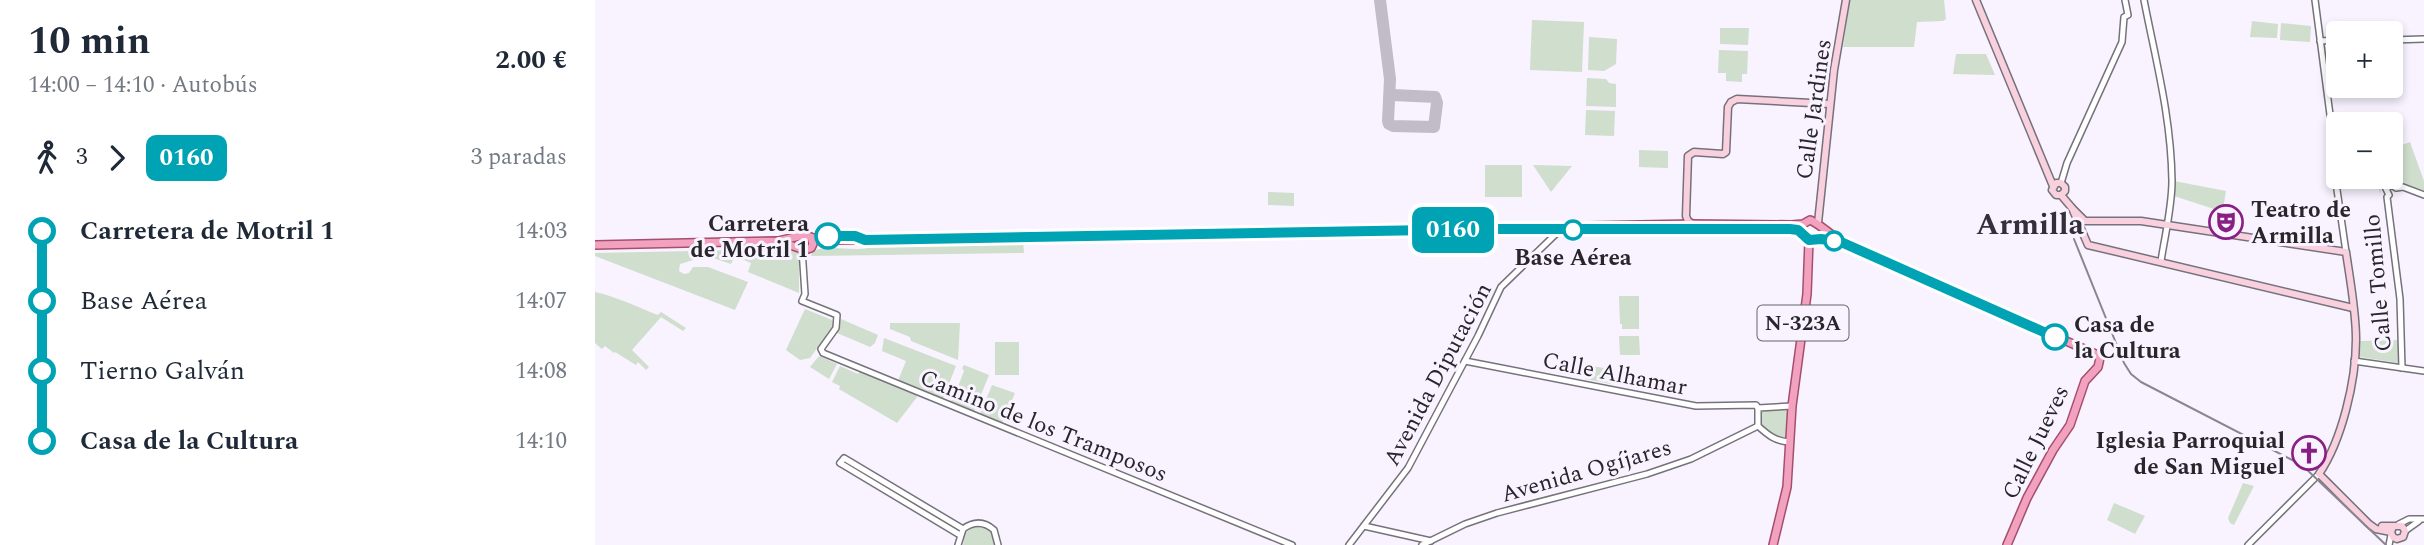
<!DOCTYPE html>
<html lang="es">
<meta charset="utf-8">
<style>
:root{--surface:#fff;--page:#f6f6f7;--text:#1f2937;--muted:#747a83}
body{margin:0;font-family:Spectral,serif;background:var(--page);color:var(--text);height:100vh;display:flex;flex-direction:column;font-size:26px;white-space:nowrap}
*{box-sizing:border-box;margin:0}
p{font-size:23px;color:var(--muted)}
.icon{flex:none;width:38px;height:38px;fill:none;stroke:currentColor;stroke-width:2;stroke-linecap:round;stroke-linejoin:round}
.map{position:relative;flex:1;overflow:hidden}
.details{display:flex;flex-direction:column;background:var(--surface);width:595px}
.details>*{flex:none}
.badge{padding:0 14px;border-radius:10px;font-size:24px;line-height:46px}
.fabs{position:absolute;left:1731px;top:21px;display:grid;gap:14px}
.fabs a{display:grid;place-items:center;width:77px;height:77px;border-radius:7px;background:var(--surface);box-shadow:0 4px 10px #0003;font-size:35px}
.map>.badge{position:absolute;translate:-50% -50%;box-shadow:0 0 0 4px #fff}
.legs{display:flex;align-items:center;gap:10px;height:77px;padding:0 28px;font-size:23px}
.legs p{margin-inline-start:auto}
.head{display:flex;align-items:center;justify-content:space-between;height:119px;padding:0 28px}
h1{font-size:38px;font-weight:700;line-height:52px}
ul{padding:0 28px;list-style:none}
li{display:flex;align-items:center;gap:24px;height:70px;font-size:26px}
li i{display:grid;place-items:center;width:10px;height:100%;margin:0 9px;background:currentColor}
li i::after{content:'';width:18px;height:18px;margin:-9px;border:5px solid;border-radius:50%;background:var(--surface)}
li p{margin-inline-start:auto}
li:first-child i{background:linear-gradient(#0000 50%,currentColor 0)}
li:last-child i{background:linear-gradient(currentColor 50%,#0000 0)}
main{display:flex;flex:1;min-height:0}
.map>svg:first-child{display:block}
.green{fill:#cfdecd}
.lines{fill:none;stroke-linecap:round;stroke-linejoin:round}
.taxiway{stroke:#c1bcc7;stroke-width:12}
.tertiary-casing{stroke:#76727b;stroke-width:8}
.secondary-casing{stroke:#76727b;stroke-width:9}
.primary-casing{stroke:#a64e6e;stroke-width:10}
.tertiary{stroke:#fff;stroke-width:5}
.secondary{stroke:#f9d0de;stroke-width:6}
.primary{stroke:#f2a2be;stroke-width:7}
.tram{stroke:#8a868f;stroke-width:2}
.line-1-casing{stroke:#fff;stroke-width:16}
.line-1{stroke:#00a3b4;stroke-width:10}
.stop-1-dot{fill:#fff;stroke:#00a3b4;stroke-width:3.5}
.labels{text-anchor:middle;stroke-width:6;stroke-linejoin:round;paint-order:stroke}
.shield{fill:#f8f3ff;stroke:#66646b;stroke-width:2}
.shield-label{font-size:21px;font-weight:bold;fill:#28262b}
.street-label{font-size:23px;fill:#28262b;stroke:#f8f3ff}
.poi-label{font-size:23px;font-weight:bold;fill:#28262b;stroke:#f8f3ff;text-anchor:start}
.stop-label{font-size:23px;font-weight:bold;fill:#28262b;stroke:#f8f3ff;text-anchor:end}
.district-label{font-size:30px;font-weight:bold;fill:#333038;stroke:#f8f3ff}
</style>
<main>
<section class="details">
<div class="head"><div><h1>10 min</h1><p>14:00 – 14:10 · Autobús</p></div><b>2.00 €</b></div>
<div class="legs"><svg class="icon" aria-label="walk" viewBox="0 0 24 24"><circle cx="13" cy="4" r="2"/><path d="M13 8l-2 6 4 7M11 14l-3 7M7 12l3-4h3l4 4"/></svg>3<svg class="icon" aria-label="forward" viewBox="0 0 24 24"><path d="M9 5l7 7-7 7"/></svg><b class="badge" style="background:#00a3b4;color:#fff">0160</b><p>3 paradas</p></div>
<ul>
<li><i style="color:#00a3b4"></i><b>Carretera de Motril 1</b><p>14:03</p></li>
<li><i style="color:#00a3b4"></i><span>Base Aérea</span><p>14:07</p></li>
<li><i style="color:#00a3b4"></i><span>Tierno Galván</span><p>14:08</p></li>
<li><i style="color:#00a3b4"></i><b>Casa de la Cultura</b><p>14:10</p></li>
</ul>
</section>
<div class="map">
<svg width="1829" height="545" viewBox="0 0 1829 545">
<rect width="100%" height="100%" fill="#f8f3ff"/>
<!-- green -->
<g class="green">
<path d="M 1255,0 L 1349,0 L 1351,19 L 1348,21 L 1322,22 L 1319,47 L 1248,47 Z"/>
<path d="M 937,20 L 989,22 L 987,72 L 935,70 Z"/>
<path d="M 1657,21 L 1683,24 L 1682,38 L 1655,37 Z"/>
<path d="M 1686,23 L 1716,26 L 1715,42 L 1685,40 Z"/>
<path d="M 1125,28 L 1154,28 L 1153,45 L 1125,44 Z"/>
<path d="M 994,37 L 1022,39 L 1021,64 L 1009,71 L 993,70 Z"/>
<path d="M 1124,50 L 1153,51 L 1152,74 L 1147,74 L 1147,82 L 1131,81 L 1131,73 L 1123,73 Z"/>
<path d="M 1361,54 L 1391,54 L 1400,75 L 1358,74 Z"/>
<path d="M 992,78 L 1011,79 L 1014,83 L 1021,84 L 1021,107 L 991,106 Z"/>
<path d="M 991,110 L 1020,111 L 1019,136 L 990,135 Z"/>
<path d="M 1815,142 L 1829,181 L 1829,191 L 1796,180 L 1787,184 L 1785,194 L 1782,177 L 1796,177 L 1796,149 Z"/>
<path d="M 1044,150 L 1073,151 L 1073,168 L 1044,167 Z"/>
<rect x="890" y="165" width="37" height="32"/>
<path d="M 938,165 L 977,166 L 956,192 Z"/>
<path d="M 1579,181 L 1631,191 L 1628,209 L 1621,207 L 1619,209 L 1579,196 Z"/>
<path d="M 673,192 L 699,193 L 699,206 L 673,205 Z"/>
<path d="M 428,241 L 429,253 L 216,256 L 218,251 C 238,243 265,255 284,244 Z"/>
<path d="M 193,249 L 204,251 L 207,262 L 204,263 L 204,293 L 153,272 L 156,263 L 140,256 L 136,264 L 115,257 L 100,257 L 98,260 L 85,264 L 84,271 L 89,274 L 94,273 L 98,267 L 113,267 L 153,282 L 140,310 L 0,256 L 0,253 Z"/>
<path d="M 0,292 C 20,296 42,307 63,315 L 66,312 L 91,328 L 88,331 L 66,317 L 37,350 L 54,367 L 51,370 L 43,362 L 41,365 L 20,352 L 19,353 L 10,346 L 7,349 L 0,343 Z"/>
<path d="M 1024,296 L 1044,296 L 1044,329 L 1027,329 L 1027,324 L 1025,324 Z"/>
<path d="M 210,309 L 237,320 L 238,326 L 215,358 L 205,360 L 191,350 Z"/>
<path d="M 246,319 L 283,335 L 280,343 L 275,347 L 242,333 Z"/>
<path d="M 295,323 L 365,323 L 363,360 L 316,341 L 315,337 L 295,329 Z"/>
<path d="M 1024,336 L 1044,336 L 1045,355 L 1025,355 Z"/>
<path d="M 289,338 L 361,366 L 348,399 L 303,381 L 311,361 L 287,351 Z"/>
<path d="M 1804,340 L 1804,363 L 1765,357 L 1765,341 Z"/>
<rect x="400" y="342" width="24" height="33"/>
<path d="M 224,356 L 242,364 L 234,379 L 215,367 Z"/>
<path d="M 369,365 L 394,375 L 379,412 L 354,401 L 358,400 L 369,371 L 367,368 Z"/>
<path d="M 993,365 L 1019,370 L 1016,384 L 990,379 Z"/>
<path d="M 245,366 L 263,374 L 265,371 L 321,394 L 322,397 L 302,423 L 244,389 L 245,386 L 237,382 Z"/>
<path d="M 397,385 L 420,393 L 407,423 L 385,414 Z"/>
<path d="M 1194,409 L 1193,438 L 1182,437 L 1166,425 L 1166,410 Z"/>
<path d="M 1648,483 L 1659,486 L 1639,525 L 1635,523 L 1633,518 Z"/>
<path d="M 1519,503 L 1550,516 L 1540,534 L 1512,520 Z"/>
<path d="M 380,526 C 392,526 400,532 400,545 L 368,545 L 370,533 Z"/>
</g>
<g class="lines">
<!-- taxiway -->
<path class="taxiway" d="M 785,0 L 795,79 L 793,121 L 794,124 L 798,126 L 839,127 L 842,103 L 840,97 L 798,95 L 795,91"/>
<!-- tertiary casing -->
<g class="tertiary-casing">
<g id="tertiary">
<path d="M 1549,0 C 1561,62 1576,116 1577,181 C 1577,207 1570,235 1566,261"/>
<path d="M 1720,0 L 1737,130 L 1740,176 L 1751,252"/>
<path d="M 1796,40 L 1829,39"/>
<path d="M 1725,41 L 1743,40"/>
<path d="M 1466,183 L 1472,163 L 1527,42 L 1529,17 L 1533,15 L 1530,0"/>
<path d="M 207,249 L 210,294 L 207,301 L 242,315 L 241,328 L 226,349 L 228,353 L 697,545"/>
<path d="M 870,361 L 1101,406 L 1161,405 L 1163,408"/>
<path d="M 1759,361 L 1829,371"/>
<path d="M 1807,368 L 1805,299 L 1792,197 L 1794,195 L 1791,189 L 1797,185 L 1801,188 L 1808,187 L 1829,195"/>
<path d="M 1194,442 C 1180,441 1173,435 1163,426 L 1163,408 L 1197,406"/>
<path d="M 245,463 L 249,458 L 368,529"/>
<path d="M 245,463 L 365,535"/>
<path d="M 1804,524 L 1814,519 L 1829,519"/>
<path d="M 769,526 L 836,541"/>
<path d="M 1810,531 L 1824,521"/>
<path d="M 363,545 L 368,529 C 379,521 389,521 399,530 L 403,545"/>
<path d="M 754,545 L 813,468 L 883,336 L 906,287 L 965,230 L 965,226"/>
<path d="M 827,545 L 870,524 L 902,513 L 1052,474 L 1096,459 L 1163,426"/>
<path d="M 1653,545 L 1724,474"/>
<path d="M 1794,545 L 1796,535"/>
</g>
</g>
<!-- secondary casing -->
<g class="secondary-casing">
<g id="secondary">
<path d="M 1381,0 L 1458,186"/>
<path d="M 1466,195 L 1470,191 L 1470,187 L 1466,183 L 1461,183 L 1457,190 L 1461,195 L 1466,195 L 1477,208 L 1493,245 L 1758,308"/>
<path d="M 1477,208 L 1490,221 L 1546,221 L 1751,252 C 1755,280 1761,311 1761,339 C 1761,381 1747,440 1724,474 L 1774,524 L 1781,529 L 1796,532"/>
<path d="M 1223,223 L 1239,70 L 1251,0"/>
<path d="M 1100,225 L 1093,221 L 1091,216 L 1093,156 L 1099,152 L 1128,154 L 1131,152 L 1133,107 L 1136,102 L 1142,99 L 1235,104"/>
<path d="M 1787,526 L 1807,526 L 1810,531 L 1808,537 L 1802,539 L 1798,537 L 1796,532 L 1798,527"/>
</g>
</g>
<!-- primary casing -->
<g class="primary-casing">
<g id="primary">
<path d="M 1192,229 L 1203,230 L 1214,240"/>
<path d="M 217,238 L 240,240 L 1097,224 L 1196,225 L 1208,224 L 1215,220 C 1223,223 1238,236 1246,242"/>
<path d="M 1214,240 L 1225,239 L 1246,242 L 1503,355 L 1505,358 L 1503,367 L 1490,381 L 1475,425 L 1458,450 L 1432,498 L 1412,545"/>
<path d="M 0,245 L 183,241 L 209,235 L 216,237 L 218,244 L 216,248 L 210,250 L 183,241"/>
<path d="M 1178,545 L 1192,487 L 1197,406 L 1212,294 L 1214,240"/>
</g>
</g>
<!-- tertiary -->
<use href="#tertiary" class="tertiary"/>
<!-- secondary -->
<use href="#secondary" class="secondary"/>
<!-- primary -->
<use href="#primary" class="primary"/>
<!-- tram -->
<path class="tram" d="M 1479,239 L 1529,363 L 1536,374 L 1546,382 L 1707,465 L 1791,545"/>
</g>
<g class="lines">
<!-- line-1 casing -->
<g class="line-1-casing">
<path id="line-1" d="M 233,236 L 260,236 L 270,240 L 894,229 L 1195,229 L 1203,230 L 1214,240 L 1226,239 L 1246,242 L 1460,337"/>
</g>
<!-- line-1 -->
<use href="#line-1" class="line-1"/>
</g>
<!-- icons -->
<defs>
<g id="theatre-ring" transform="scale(1.75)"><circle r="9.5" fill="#f8f3ff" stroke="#881f85" stroke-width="1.5"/><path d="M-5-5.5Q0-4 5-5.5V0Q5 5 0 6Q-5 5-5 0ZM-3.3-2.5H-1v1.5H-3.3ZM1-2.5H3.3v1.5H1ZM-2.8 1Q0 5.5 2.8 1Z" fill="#881f85"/></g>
<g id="church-ring" transform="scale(1.75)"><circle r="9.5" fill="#f8f3ff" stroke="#881f85" stroke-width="1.5"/><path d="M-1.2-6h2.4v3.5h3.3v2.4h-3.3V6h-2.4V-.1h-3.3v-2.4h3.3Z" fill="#881f85"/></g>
</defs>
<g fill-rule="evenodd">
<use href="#theatre-ring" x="1631" y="222"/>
<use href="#church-ring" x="1714" y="453"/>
</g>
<!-- markers -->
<g class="stop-1-dot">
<circle cx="978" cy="230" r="9"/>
<circle cx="233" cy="236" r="12"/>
<circle cx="1239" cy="241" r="9"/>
<circle cx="1460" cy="337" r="12"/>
</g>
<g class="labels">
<!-- shield labels -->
<rect class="shield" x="1162.5" y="305.5" width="91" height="35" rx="5"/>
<g class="shield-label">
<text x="1208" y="330">N-323A</text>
</g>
<!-- street labels -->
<g class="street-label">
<text transform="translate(1218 109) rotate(-82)" y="8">Calle Jardines</text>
<text transform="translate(1782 283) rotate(-95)" y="8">Calle Tomillo</text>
<text transform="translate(1020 373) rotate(11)" y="8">Calle Alhamar</text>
<text transform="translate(842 374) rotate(-62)" y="8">Avenida Diputación</text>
<text transform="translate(449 425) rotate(22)" y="8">Camino de los Tramposos</text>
<text transform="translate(1440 442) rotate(-64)" y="8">Calle Jueves</text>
<text transform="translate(991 470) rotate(-16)" y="8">Avenida Ogíjares</text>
</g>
<!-- poi labels -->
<g class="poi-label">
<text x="1656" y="217">Teatro de<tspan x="1656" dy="26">Armilla</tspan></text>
<text x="1690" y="448" text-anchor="end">Iglesia Parroquial<tspan x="1690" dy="26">de San Miguel</tspan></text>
</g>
<!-- stop labels -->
<g class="stop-label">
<text x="214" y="231">Carretera<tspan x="214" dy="26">de Motril 1</tspan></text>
<text x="978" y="265" text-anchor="middle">Base Aérea</text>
<text x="1479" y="332" text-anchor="start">Casa de<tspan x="1479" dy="26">la Cultura</tspan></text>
</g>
<!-- district labels -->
<g class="district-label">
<text x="1435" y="234">Armilla</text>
</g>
</g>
</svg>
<div class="fabs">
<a>+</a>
<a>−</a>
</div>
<b class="badge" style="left:858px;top:230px;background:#00a3b4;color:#fff">0160</b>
</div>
</main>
